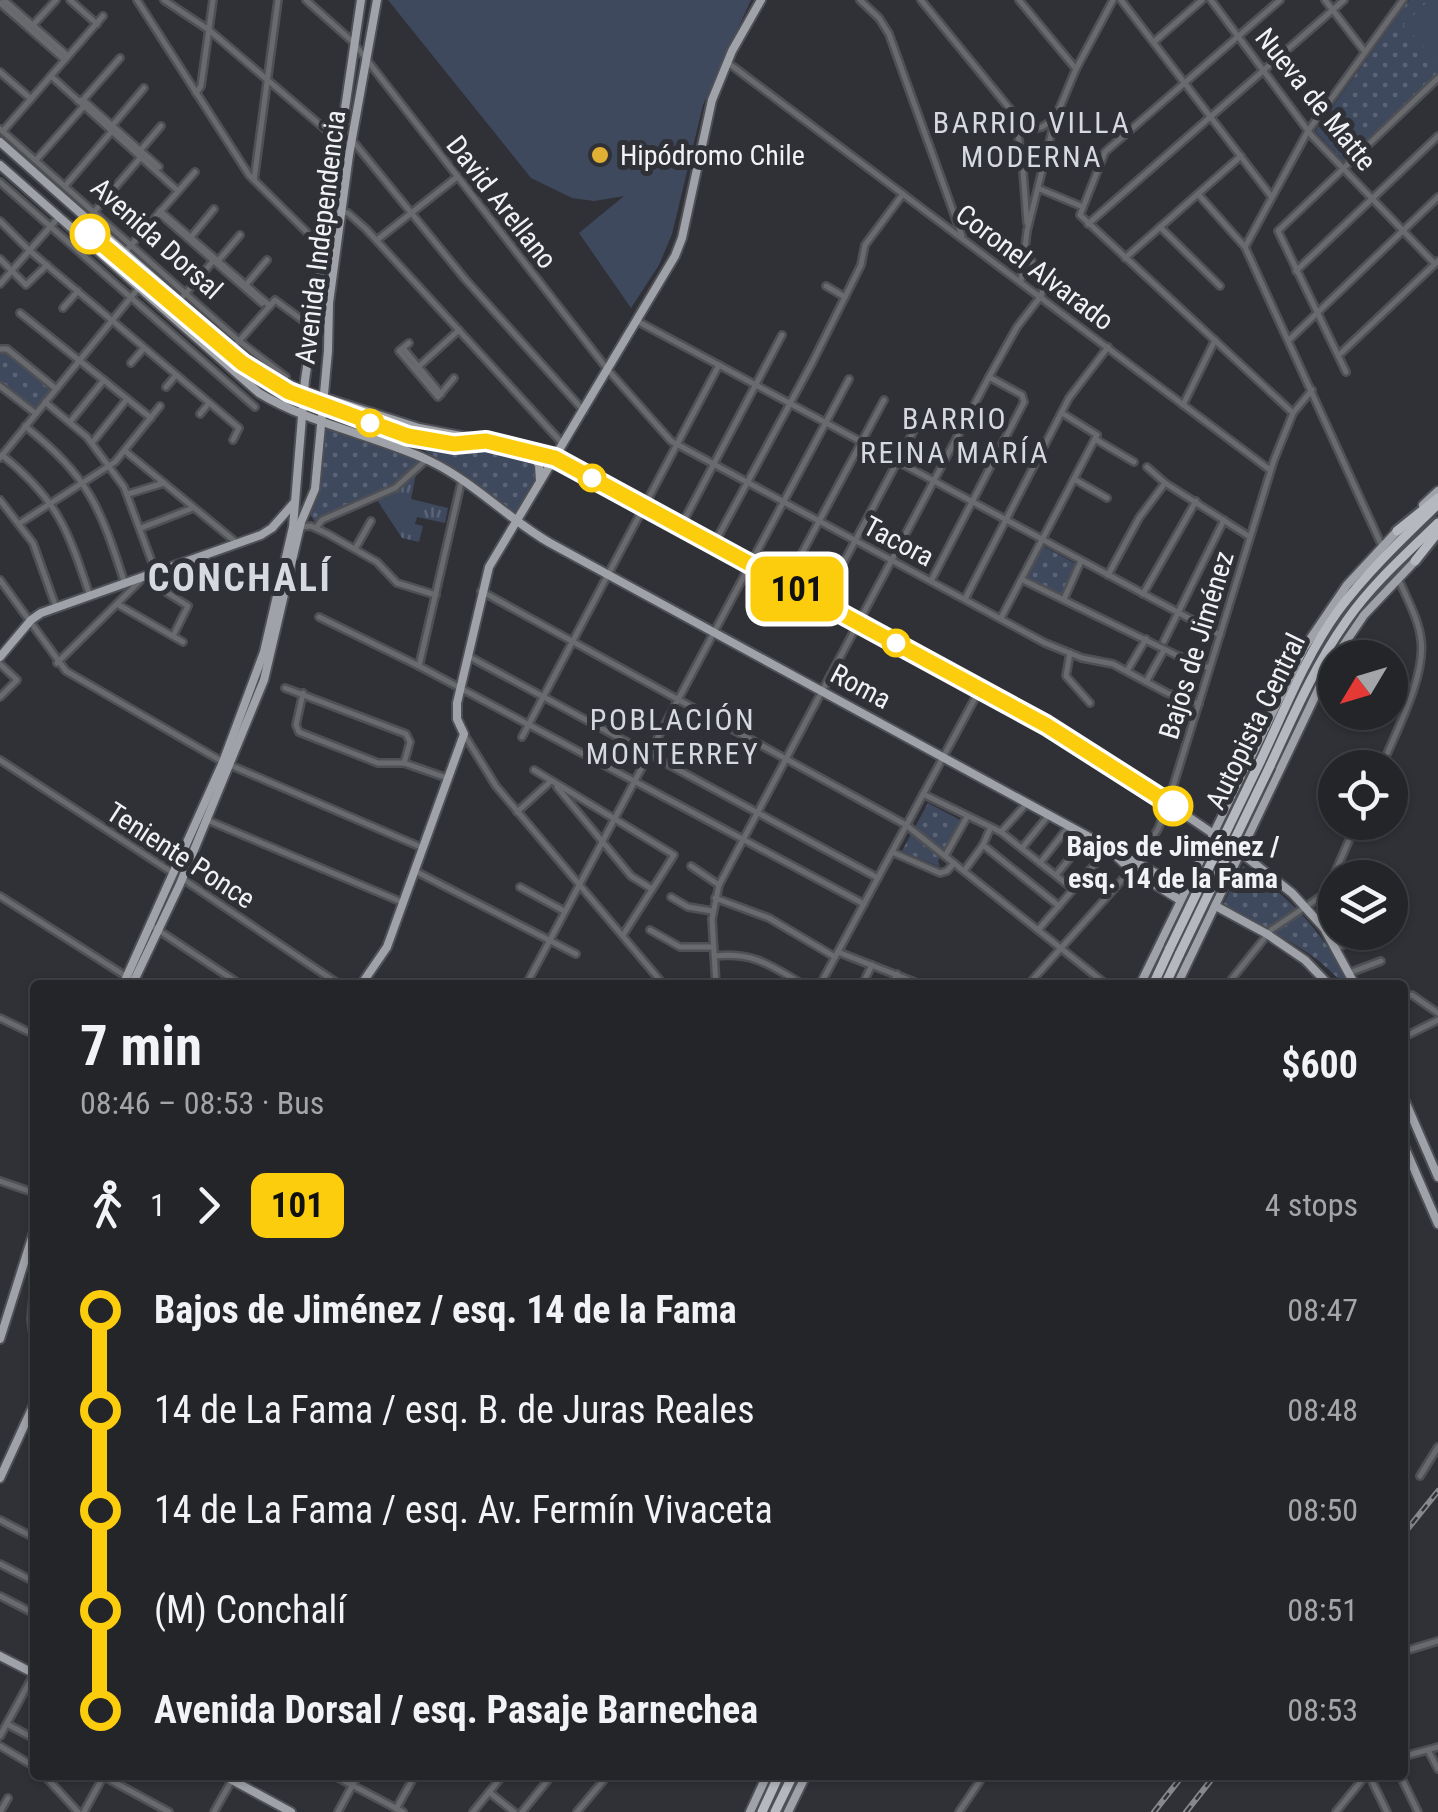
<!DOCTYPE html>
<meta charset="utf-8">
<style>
:root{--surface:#232529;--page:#2f3135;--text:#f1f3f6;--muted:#a3a5a8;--line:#404246}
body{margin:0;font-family:"Roboto Condensed",sans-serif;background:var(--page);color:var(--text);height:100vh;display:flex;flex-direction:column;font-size:38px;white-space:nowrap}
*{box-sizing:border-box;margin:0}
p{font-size:32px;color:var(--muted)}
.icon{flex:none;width:55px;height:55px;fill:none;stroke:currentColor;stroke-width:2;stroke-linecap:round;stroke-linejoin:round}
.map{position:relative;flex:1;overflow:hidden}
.drawer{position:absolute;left:30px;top:980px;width:1378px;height:800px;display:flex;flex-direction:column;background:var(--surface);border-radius:10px;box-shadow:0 2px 8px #0004,0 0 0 2px var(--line)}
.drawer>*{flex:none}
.badge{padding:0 20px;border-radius:15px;font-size:35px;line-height:65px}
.needle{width:65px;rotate:232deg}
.buttons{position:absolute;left:1318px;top:640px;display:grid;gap:20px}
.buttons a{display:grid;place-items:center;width:90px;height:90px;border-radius:50%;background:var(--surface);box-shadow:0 2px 8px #0004,0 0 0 2px var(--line);font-size:50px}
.map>.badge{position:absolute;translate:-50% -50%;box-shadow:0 0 0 5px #fff}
.legs{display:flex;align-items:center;gap:15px;height:110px;padding:0 50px;font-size:32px}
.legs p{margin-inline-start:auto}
.overview{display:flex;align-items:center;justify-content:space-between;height:170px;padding:0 50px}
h1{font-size:55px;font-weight:700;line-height:75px}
ul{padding:0 50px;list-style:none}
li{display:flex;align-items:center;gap:35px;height:100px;font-size:38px}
li i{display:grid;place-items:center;width:15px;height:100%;margin:0 12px;background:currentColor}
li i::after{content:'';width:25px;height:25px;margin:-12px;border:8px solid;border-radius:50%;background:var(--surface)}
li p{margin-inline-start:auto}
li:first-child i{background:linear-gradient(#0000 50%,currentColor 0)}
li:last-child i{background:linear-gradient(currentColor 50%,#0000 0)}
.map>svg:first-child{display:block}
.grass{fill:url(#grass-tufts)}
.park{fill:url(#park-dots)}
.pitch{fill:#3f495e}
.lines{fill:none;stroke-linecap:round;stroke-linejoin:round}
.minor-casing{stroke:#4e5055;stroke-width:10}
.major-casing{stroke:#4e5055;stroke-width:12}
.highway-casing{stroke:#4e5055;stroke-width:14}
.minor{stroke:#696a6d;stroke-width:5}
.major{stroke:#9fa2a8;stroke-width:8}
.highway{stroke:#b5b8bf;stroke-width:9}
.rail-casing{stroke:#86888d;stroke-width:6}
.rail{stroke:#2f3137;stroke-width:2.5;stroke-dasharray:8;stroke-linecap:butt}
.highway-bridge-casing{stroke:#4e5055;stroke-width:14;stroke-linecap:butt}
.highway-bridge{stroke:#b5b8bf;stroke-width:9}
.line-1-casing{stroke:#fff;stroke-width:22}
.line-1{stroke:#fccd0d;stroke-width:15}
.poi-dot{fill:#e1af34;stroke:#2f3137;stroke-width:4}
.stop-1-dot{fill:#fff;stroke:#fccd0d;stroke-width:5}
.labels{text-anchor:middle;stroke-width:10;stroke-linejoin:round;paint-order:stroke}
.street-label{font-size:28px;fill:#f0f2f5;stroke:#2f3137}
.poi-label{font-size:28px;fill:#f0f2f5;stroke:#2f3137;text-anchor:start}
.stop-label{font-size:28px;font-weight:bold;fill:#f0f2f5;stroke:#2f3137}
.neighbourhood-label{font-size:30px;letter-spacing:2.5px;fill:#d6d9e0;stroke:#2f3137}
.district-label{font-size:38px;font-weight:bold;letter-spacing:2.5px;fill:#d6d9e0;stroke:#2f3137}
</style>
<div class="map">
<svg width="1438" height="1812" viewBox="0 0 1438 1812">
<defs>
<pattern id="grass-tufts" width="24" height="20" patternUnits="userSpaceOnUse" patternTransform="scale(2.5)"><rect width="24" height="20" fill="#3f495e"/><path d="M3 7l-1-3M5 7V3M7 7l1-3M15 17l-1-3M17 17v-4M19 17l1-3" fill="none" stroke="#5b6476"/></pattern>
<pattern id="park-dots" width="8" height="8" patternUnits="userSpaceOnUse" patternTransform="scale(2.5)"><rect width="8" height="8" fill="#3f495e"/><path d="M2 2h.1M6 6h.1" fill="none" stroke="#5b6476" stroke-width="1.8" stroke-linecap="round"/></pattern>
</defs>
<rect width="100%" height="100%" fill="#2f3137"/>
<!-- grass -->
<path class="grass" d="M 416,474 L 411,499 L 448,508 L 445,523 L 417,517 L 415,524 L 423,526 L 419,542 L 402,538 L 377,500 Z"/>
<!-- park -->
<g class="park">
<path d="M 1409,0 L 1438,0 L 1438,73 L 1346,164 L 1315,131 Z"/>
<path d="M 4,350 L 51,388 L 35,409 L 0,381 L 0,355 Z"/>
<path d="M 327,426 L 421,460 L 396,485 L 316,523 L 309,513 L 319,491 L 323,435 Z"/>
<path d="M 415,440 L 528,453 C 547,473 528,491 516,511 L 510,512 L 466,475 L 418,447 Z"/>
<path d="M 1043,546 L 1078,565 L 1064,595 L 1027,577 Z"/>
<path d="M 928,803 L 960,820 L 938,861 L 940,867 L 902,851 Z"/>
<path d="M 1243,866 C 1291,898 1325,933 1349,985 L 1344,985 C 1312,947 1264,929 1222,906 Z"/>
</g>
<!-- pitch -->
<g class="pitch">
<path d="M 388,0 L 751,0 L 703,105 L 672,234 L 659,265 L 631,308 L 579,233 L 624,196 L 594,201 L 572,198 L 531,178 Z"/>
<path d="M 1429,0 L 1438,0 L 1438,61 L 1403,25 Z"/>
</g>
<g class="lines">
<!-- minor casing -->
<g class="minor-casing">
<g id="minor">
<path d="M 4,0 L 68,56"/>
<path d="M 70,0 L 97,24"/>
<path d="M 137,0 L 249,175 L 323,248"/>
<path d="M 164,0 L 209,30 L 339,141"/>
<path d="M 306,0 L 353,42 L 608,370 L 671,441 L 1045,643 L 1082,658 L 1113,664 L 1167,693 L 1199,704"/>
<path d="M 860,0 L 879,18 L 889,34 L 962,236"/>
<path d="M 921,0 L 1014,114 L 1022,157 L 1027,223"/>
<path d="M 1019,0 L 1076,69"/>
<path d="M 1121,0 L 1271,196"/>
<path d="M 1211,0 L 1312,136 L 1435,264"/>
<path d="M 1280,0 L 1105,152 L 1080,215 L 1293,413"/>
<path d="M 1325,0 L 1365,52"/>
<path d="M 0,3 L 65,60"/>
<path d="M 33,25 L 56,0"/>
<path d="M 1155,41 L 1202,0"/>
<path d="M 727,62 L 1270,470"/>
<path d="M 0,72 L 31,99"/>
<path d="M 51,76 L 178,191"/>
<path d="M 196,93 L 201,86 L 213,0"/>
<path d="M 83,100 L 120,58"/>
<path d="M 78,101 L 83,100 L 159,167"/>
<path d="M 111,127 L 144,88"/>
<path d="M 0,129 L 239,341 L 286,377"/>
<path d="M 3,131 L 103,16"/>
<path d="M 1018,132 L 1042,127 L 1053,120"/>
<path d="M 352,140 L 465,279 L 584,411"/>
<path d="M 139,152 L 161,126"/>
<path d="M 36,160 L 84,106"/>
<path d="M 254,180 L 278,0"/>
<path d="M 0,182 L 255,407"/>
<path d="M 65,186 L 112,131"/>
<path d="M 1040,189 L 1083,207"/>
<path d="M 1198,194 L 1245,247 L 1382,546"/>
<path d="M 330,210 L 348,213 L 366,229 L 563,444"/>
<path d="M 160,211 L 270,306"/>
<path d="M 94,212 L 141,157"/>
<path d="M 159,213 L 262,303"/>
<path d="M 0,221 L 30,251 L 239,428 L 233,440"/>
<path d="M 1088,224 L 1344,0"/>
<path d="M 1160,227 L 1220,286"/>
<path d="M 191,237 L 214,209"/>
<path d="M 377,240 L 457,177"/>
<path d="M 1245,247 L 1308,131 L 1403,0"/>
<path d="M 125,252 L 195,172"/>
<path d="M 1028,254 L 1044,285 L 1041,296"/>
<path d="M 1125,258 L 1241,156"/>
<path d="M 0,259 L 26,285 L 47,265"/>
<path d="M 218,261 L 240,235"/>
<path d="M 1296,271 L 1438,136"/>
<path d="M 1021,281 L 1027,231 L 1055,119 L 1076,69 L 1113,0"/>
<path d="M 0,284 L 58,218"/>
<path d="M 245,286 L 267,260"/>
<path d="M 826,286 L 845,297"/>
<path d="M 180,300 L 213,261"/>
<path d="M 63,308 L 78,291"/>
<path d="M 20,313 L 151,418"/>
<path d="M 637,321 L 1220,635"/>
<path d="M 1289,340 L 1438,197"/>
<path d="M 409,343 L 399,351 L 438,397 L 454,378"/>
<path d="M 233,348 L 275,300 L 313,328"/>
<path d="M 403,348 L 441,394"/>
<path d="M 0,349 L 7,349 L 55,388"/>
<path d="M 1339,355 L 1438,261"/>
<path d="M 131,363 L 144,348"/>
<path d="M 417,368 L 459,330"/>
<path d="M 1346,372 L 1278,231 L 1438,78"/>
<path d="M 0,386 L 35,413"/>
<path d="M 166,387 L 176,375"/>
<path d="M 45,402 L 87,437 L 124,487 L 156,573"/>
<path d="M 1183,405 L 1215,340"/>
<path d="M 200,414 L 209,403"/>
<path d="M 70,422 L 104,380"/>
<path d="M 25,426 C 90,478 100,507 125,584"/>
<path d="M 1095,439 L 1134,462"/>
<path d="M 92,443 L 127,399"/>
<path d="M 125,451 L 237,543"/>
<path d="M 2,455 C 58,500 68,530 90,596"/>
<path d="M 0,458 L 150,274"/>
<path d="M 1147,467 L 1165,483 L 1250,537"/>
<path d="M 1074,479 L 1107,498"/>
<path d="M 128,494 L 164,483"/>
<path d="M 0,500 L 33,543 L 56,607"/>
<path d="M 20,523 L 115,462 L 160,406"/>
<path d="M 681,526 L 782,335"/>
<path d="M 299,527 L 311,526 L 328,534 L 377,562 L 397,583 L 436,595"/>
<path d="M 141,528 L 193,508"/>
<path d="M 316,528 L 322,520 L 395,488 L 426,460"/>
<path d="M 714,544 L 812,363 L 861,265 L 865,245 L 903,194"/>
<path d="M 355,549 L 371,521"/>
<path d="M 150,575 L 160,588 L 188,606 L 173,636"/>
<path d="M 1108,575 L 1139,518 L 1165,483"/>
<path d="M 0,580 L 66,671 L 223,762 L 423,848"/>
<path d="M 1023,580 L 1176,655 L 1209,668"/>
<path d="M 931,581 L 1024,402 L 1022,395 L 989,377"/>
<path d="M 786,583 L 884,400"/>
<path d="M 481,591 L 906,825 L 1107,985"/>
<path d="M 1143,594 L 1196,501"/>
<path d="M 965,599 L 1069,398 L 1108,347"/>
<path d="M 1064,599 L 1081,561"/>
<path d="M 822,603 L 919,421"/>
<path d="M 117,604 L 183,642"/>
<path d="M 319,617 L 419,666 L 864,904"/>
<path d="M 1001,618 L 1097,435 L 1062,413"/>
<path d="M 1164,641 L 1224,520"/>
<path d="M 1070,653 L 1066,676 L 1090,703"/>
<path d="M 468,656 L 878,878"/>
<path d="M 57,663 L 140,581"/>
<path d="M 0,664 L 17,680 L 0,697"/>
<path d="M 419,666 L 462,479"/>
<path d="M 1127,671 L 1146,639"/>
<path d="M 1146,682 L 1164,650"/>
<path d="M 285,688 L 406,734 L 410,742 L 404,763"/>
<path d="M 303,693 L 296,725 L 299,732 L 378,763 L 404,763 L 447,778"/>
<path d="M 465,736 L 496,786 L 664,985"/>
<path d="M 522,737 L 719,365"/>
<path d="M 0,760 L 173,873"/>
<path d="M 1381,768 C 1395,733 1426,677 1421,640 C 1419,620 1407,599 1399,580"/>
<path d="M 534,770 L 674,855 L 623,935"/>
<path d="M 557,787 L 631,876 L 652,889"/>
<path d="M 923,794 L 1001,832 L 1027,803"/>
<path d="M 517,812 L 551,781"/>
<path d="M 207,820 L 404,903"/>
<path d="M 1001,832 L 1073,889"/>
<path d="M 983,845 L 1059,906"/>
<path d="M 1022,848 L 1048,816"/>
<path d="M 892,852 L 940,873 L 947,871 L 954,863"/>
<path d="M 945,856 L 967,817"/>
<path d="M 1137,862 L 1158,829 L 1167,806 L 1274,460 L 1293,413 L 1312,390"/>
<path d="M 1040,863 L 1069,826"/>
<path d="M 691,866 L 719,885"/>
<path d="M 415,871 L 576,954"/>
<path d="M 964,871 L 983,845 L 990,829"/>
<path d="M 1056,875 L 1088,836"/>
<path d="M 183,879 L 340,985"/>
<path d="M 520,887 L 564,911"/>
<path d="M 0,896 L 124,975 L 147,985"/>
<path d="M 671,897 L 688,907 L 712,911"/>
<path d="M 715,898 L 769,918 L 835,957"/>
<path d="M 152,926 L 241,985"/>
<path d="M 650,930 L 680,947 L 713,947"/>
<path d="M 1038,930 L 1108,849"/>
<path d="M 1337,948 L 1368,932"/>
<path d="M 838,952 L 922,985"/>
<path d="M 715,956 C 755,952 771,966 804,985"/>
<path d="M 1349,973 L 1381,961"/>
<path d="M 608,983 L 611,985"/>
<path d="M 526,985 L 849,379"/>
<path d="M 716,985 L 712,919 L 719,885 L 989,377 L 1017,327 L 1041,296"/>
<path d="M 820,985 L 980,689"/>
<path d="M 862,985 L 872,965"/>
<path d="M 891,985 L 897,974"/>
<path d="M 1028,985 L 1130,871"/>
<path d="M 1227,985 L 1271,930 L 1326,893 L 1357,822"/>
<path d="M 1402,996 L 1412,995 L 1438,1013"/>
<path d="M 0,1018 L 35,1035"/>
<path d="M 1402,1038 L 1438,1020"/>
<path d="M 1402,1129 L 1411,1114"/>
<path d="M 0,1181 L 35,1193"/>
<path d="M 1420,1476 L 1438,1447"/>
<path d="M 0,1520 L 35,1538"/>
<path d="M 0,1564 L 35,1582"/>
<path d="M 0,1596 L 35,1614"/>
<path d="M 1402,1652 L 1438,1641"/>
<path d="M 7,1724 L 35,1739"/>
<path d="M 0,1736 L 34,1674"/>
<path d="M 0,1746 L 35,1767"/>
<path d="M 1428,1750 L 1438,1769"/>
<path d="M 1402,1757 L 1438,1747"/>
<path d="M 44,1775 L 78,1812"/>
<path d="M 101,1775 L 169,1812"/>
<path d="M 333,1775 L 403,1812"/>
<path d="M 1369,1775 L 1387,1812"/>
<path d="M 1400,1775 L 1418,1812"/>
<path d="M 489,1792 L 514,1812"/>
<path d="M 396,1809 L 415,1775"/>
<path d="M 0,1812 L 8,1798"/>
<path d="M 84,1812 L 104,1775"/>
<path d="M 214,1812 L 232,1780"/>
<path d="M 338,1812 L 358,1775"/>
<path d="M 473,1812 L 503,1775"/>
<path d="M 522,1812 L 552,1775"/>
<path d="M 577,1812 L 608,1775"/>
<path d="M 959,1812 L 984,1775"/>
<path d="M 1336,1812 L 1366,1775"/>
</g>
</g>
<!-- major casing -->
<g class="major-casing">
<g id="major">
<path d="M 0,142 L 233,348 L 275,378 L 304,391 L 419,428 L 514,446 L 555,458 L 1046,725 L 1165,801 L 1240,852 L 1292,893 L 1324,928 L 1355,985"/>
<path d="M 0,165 L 259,393 C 312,425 375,435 430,461 C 474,482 508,519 550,543 L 1267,934 L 1305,960 L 1329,985"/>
<path d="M 528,449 L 539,465 L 540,481"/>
<path d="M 1423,505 L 1438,491"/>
<path d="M 0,657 L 31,620 L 41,613 L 261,535 L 272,528 L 294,503"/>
<path d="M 1112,852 L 1131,870 L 1180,900"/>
<path d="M 1324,928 L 1326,893"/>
<path d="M 123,985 L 223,762 L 264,652 L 293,527 L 305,380 L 361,0"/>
<path d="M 132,985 L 180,884 L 264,680 L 301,522 L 315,489 L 328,351 L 329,303 L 349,155 L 377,0"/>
<path d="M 361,985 L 387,947 L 464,734 L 457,719 L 457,703 L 489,567 L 675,256 L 682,238 L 712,100 L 732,51 L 761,0"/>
<path d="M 1140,985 L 1304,648 L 1347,585 L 1399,529"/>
<path d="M 1177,985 L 1330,665 L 1364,615 L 1417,559"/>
<path d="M 1402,1094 L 1438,1177"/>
<path d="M 1402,1141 L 1438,1224"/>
<path d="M 35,1286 L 32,1319 L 35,1342"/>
<path d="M 0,1339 L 35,1228"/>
<path d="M 0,1478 L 35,1402"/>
<path d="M 0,1656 L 35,1674"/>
<path d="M 223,1775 L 291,1812"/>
<path d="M 750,1812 L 767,1775"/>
<path d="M 788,1812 L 806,1775"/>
</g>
</g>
<!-- highway casing -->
<g class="highway-casing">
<g id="highway">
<path d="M 1397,531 L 1438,498"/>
<path d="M 1415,561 L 1438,532"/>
<path d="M 1260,762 C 1284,711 1305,657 1338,611 C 1367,572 1403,538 1438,504"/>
<path d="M 1270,766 C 1293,716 1315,665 1347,620 C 1373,583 1406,554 1438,523"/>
<path d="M 1153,985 L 1170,948"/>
<path d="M 1165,985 L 1180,953"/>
<path d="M 762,1812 L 779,1775"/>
<path d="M 775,1812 L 793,1775"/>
</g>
</g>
<!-- minor -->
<use href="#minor" class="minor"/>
<!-- major -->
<use href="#major" class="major"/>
<!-- highway -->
<use href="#highway" class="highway"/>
<!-- rail casing -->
<g class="rail-casing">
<g id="rail">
<path d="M 1402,1536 L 1438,1491"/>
<path d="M 1154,1812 L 1183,1775"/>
<path d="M 1186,1812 L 1215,1775"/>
</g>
</g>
<!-- rail -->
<use href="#rail" class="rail"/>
<!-- highway-bridge casing -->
<g class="highway-bridge-casing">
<g id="highway-bridge">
<path d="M 1170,948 L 1260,762"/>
<path d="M 1180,953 L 1270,766"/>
</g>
</g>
<!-- highway-bridge -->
<use href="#highway-bridge" class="highway-bridge"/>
</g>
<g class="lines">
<!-- line-1 casing -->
<g class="line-1-casing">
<path id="line-1" d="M 90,234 L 242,363 L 289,392 L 408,436 L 454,444 L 486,441 L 555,458 L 1046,725 L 1173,806"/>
</g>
<!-- line-1 -->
<use href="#line-1" class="line-1"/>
</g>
<!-- markers -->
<circle class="poi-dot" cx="600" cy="155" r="10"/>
<g class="stop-1-dot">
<circle cx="90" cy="234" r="18"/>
<circle cx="370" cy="423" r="12"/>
<circle cx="592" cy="478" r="12"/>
<circle cx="896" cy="643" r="12"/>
<circle cx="1173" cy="806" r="18"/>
</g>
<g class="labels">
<!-- street labels -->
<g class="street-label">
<text transform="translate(1316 99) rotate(51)" y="10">Nueva de Matte</text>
<text transform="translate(502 202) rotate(52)" y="10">David Arellano</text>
<text transform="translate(320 237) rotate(-83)" y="10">Avenida Independencia</text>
<text transform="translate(157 238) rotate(42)" y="10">Avenida Dorsal</text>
<text transform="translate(1035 267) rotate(37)" y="10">Coronel Alvarado</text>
<text transform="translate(899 541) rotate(28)" y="10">Tacora</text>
<text transform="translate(1196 645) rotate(-73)" y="10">Bajos de Jiménez</text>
<text transform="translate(861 686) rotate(28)" y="10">Roma</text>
<text transform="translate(1255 721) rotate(-64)" y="10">Autopista Central</text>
<text transform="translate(181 855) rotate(33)" y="10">Teniente Ponce</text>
</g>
<!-- poi labels -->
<g class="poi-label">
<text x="620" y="165">Hipódromo Chile</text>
</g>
<!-- stop labels -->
<g class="stop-label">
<text x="1173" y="856">Bajos de Jiménez /<tspan x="1173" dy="32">esq. 14 de la Fama</tspan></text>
</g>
<!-- neighbourhood labels -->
<g class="neighbourhood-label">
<text x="1032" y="133">BARRIO VILLA<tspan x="1032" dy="34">MODERNA</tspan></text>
<text x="955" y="429">BARRIO<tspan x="955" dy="34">REINA MARÍA</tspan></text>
<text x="673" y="730">POBLACIÓN<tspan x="673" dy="34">MONTERREY</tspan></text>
</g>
<!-- district labels -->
<g class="district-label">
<text x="240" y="591">CONCHALÍ</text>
</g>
</g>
</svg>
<div class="buttons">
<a><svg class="needle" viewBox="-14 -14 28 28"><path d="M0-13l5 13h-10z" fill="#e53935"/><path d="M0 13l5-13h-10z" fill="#a3a5a8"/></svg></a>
<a><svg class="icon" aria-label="locate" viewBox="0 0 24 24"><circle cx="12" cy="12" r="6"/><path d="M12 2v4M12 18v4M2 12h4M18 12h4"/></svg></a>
<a><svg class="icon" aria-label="layers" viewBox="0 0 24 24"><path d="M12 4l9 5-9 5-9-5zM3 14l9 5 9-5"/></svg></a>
</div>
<b class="badge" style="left:797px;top:589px;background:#fccd0d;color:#111">101</b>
<section class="drawer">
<div class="overview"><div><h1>7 min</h1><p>08:46 – 08:53 · Bus</p></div><b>$600</b></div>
<div class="legs"><svg class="icon" aria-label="walk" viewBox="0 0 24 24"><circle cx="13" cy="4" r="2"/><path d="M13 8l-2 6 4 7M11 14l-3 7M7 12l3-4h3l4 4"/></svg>1<svg class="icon" aria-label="forward" viewBox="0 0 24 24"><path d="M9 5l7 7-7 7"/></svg><b class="badge" style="background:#fccd0d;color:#111">101</b><p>4 stops</p></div>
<ul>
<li><i style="color:#fccd0d"></i><b>Bajos de Jiménez / esq. 14 de la Fama</b><p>08:47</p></li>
<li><i style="color:#fccd0d"></i><span>14 de La Fama / esq. B. de Juras Reales</span><p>08:48</p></li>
<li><i style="color:#fccd0d"></i><span>14 de La Fama / esq. Av. Fermín Vivaceta</span><p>08:50</p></li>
<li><i style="color:#fccd0d"></i><span>(M) Conchalí</span><p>08:51</p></li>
<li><i style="color:#fccd0d"></i><b>Avenida Dorsal / esq. Pasaje Barnechea</b><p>08:53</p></li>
</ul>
</section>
</div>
